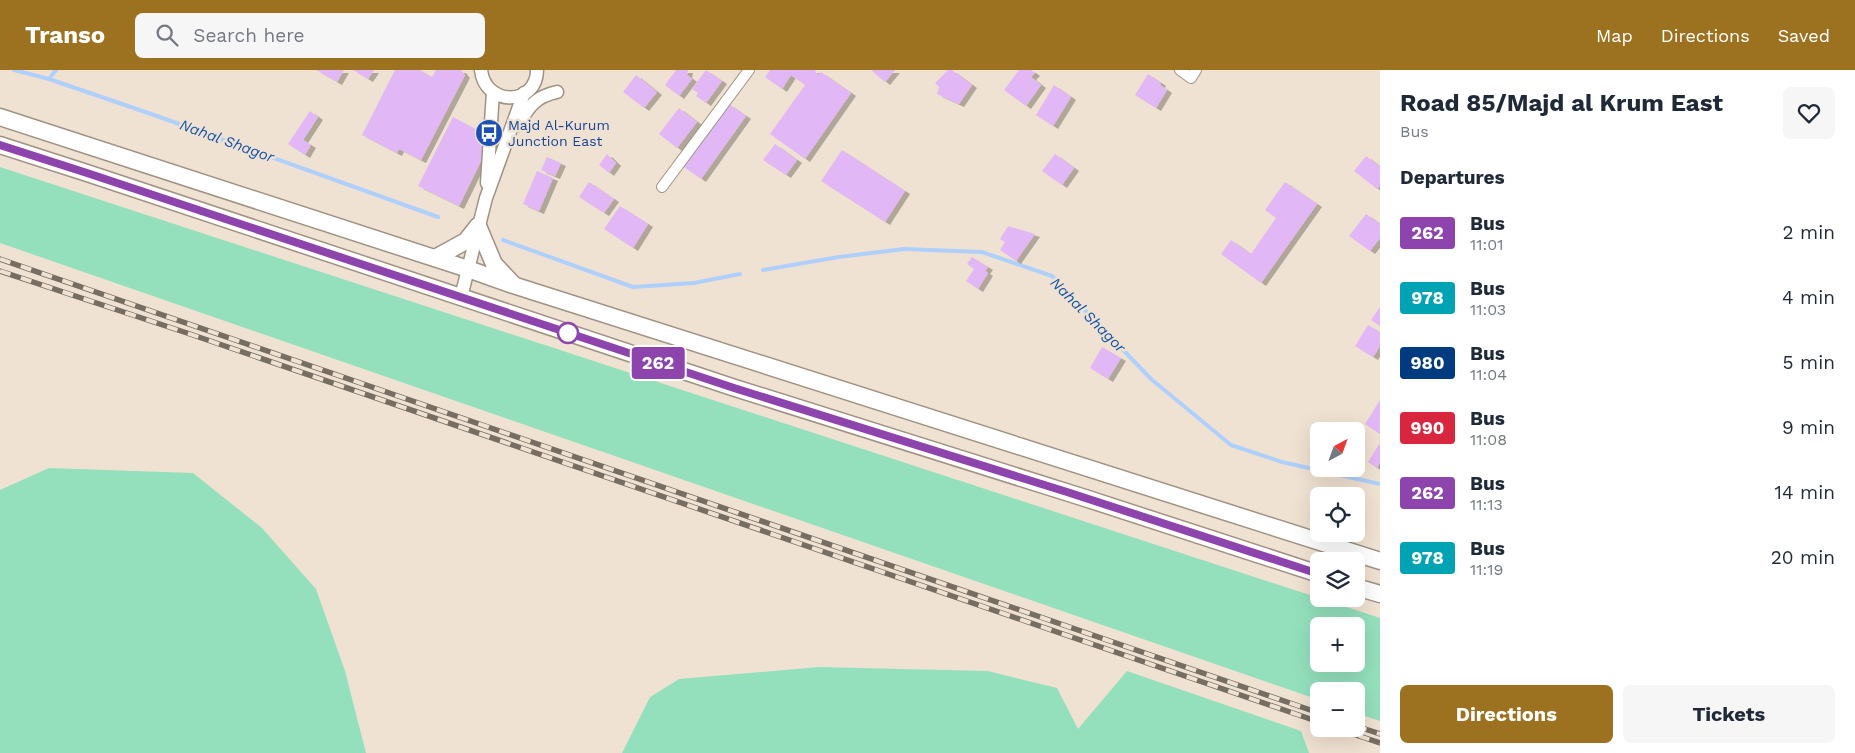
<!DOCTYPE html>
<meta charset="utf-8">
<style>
:root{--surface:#fff;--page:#f6f6f7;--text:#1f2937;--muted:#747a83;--accent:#9c7220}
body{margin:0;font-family:"Work Sans",sans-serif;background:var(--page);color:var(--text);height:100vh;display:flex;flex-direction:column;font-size:19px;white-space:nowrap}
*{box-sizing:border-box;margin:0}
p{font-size:16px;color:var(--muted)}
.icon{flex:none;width:28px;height:28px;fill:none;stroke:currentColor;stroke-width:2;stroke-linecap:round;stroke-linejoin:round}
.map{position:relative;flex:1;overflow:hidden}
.side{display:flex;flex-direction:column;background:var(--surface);width:475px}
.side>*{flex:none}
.badge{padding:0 10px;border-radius:4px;font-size:18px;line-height:32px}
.needle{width:32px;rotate:41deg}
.fabs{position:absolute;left:1310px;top:352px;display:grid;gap:10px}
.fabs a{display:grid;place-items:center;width:55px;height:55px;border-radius:8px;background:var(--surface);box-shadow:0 5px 20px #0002;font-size:25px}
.map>.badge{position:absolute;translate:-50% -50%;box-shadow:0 0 0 2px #fff}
h2{padding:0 20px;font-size:19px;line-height:45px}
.round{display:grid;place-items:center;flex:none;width:52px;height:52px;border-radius:8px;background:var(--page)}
.overview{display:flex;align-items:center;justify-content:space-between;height:85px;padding:0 20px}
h1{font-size:24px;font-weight:700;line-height:38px}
.action{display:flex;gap:10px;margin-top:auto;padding:10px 20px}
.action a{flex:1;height:58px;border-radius:8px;background:var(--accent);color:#fff;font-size:20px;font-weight:700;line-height:58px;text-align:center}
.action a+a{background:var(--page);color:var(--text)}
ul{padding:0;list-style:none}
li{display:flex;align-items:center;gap:15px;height:65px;padding:0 20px}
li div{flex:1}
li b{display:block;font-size:19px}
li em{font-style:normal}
li .badge{min-width:55px;font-weight:700;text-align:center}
header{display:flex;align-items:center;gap:30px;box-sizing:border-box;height:70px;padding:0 25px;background:var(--accent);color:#fff}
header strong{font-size:24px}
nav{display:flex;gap:28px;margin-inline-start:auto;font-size:18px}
.search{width:350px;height:45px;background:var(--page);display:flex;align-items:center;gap:12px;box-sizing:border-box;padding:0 18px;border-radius:8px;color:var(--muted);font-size:19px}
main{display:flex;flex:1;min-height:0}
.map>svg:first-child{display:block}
.green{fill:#94e0bd;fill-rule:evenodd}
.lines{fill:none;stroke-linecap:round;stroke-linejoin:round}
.stream{stroke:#afcffc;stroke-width:4}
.building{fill:#e2b7f5;filter:url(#shadow)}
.minor-casing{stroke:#9f9283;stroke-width:12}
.tertiary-casing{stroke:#9f9283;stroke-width:15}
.trunk-casing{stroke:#9f9283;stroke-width:19}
.minor{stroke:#fff;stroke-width:10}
.tertiary{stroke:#fff;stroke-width:12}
.trunk{stroke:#fff;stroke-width:16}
.rail-casing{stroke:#766e63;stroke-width:5.5}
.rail{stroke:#f0e2d2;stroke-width:4;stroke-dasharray:11;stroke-linecap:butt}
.line-casing{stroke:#fff;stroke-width:11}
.line{stroke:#8e44ad;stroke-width:8}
.stop-dot{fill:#fff;stroke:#8e44ad;stroke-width:2.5}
.labels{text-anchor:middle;stroke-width:5;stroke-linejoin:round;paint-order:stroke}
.transit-label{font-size:14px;fill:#164399;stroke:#f0e2d2;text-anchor:start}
.water-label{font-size:15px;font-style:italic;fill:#1354a9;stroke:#f0e2d2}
</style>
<header>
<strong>Transo</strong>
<div class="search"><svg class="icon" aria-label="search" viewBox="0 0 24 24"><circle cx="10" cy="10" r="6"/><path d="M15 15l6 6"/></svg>Search here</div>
<nav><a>Map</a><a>Directions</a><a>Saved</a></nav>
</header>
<main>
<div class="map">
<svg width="1380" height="683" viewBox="0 0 1380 683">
<defs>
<filter id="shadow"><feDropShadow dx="5" dy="3" stdDeviation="0" flood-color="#0004"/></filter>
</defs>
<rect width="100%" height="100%" fill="#f0e2d2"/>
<!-- green -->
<g class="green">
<path d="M 0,97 L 1380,548 L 1380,651 L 1356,643 L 1356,621 L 1319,621 L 1319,630 L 0,173 ZM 1319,556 L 1356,556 L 1356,594 L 1319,594 Z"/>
<path d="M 49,398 L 193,403 L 262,458 L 316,519 L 345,601 L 366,683 L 0,683 L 0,420 Z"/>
<path d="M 819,597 L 988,601 L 1057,618 L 1078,659 L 1127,601 L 1301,661 L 1309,683 L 622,683 L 650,627 L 679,609 Z"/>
</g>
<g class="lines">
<!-- stream -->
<g class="stream">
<path d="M 14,0 L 49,9 L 154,45 L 438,147"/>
<path d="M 49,9 L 56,0"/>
<path d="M 503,170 L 633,217 L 694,213 L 740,204"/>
<path d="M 763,200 L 839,187 L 904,179 L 982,182 L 1052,206 L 1151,309 L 1231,375 L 1282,392 L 1380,414"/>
</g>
</g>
<!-- building -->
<g class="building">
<path d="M 316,0 L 344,0 L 337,12 Z"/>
<path d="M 353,0 L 374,0 L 368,9 Z"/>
<path d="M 395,0 L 420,0 L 432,7 L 436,0 L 461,0 L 465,5 L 421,90 L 399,79 L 397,83 L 362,65 Z"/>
<path d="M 676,0 L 688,0 L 687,5 L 692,9 L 679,26 L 665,15 Z"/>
<path d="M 706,0 L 722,11 L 706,33 L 696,26 L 698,23 L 692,19 Z"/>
<path d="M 770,0 L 816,0 L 815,2 L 819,5 L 821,2 L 851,23 L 805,89 L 770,64 L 805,15 L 791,5 L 782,19 L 765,7 Z"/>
<path d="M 873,0 L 895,0 L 885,12 L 872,1 Z"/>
<path d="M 948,0 L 952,0 L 972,15 L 959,34 L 937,24 L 939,17 L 935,13 Z"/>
<path d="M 1019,0 L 1031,0 L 1035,3 L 1031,7 L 1041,15 L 1026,36 L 1004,20 Z"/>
<path d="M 1148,4 L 1161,13 L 1160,15 L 1167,20 L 1156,38 L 1135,25 Z"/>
<path d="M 636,5 L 657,22 L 644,38 L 623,22 Z"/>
<path d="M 1054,15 L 1071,27 L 1053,56 L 1036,45 Z"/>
<path d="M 729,34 L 746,46 L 701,109 L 684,97 Z"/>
<path d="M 679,38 L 697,52 L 677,78 L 659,64 Z"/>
<path d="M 310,41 L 318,47 L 303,70 L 311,75 L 305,85 L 288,74 Z"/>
<path d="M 453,47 L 485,64 L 482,89 L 459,136 L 418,116 Z"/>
<path d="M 775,74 L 797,90 L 786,105 L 763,90 Z"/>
<path d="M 842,80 L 905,121 L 885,152 L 821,111 Z"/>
<path d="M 607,84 L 616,93 L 609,103 L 599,95 Z"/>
<path d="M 1055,84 L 1074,98 L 1062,115 L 1042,101 Z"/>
<path d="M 1366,86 L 1380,97 L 1380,116 L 1377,119 L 1354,101 Z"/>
<path d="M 547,87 L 561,93 L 555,106 L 541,100 Z"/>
<path d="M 537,101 L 553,108 L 539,141 L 523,134 Z"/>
<path d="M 589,112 L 614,129 L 604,143 L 579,127 Z"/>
<path d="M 1285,112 L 1317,134 L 1261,213 L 1221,184 L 1231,170 L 1251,184 L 1276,148 L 1265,140 Z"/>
<path d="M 620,136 L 648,154 L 633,178 L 604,159 Z"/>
<path d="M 1366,144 L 1380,154 L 1380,168 L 1370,181 L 1349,166 Z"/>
<path d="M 1008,156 L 1035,164 L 1016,191 L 1000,180 L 1005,172 L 1000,169 Z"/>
<path d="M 972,187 L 988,197 L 985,201 L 988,203 L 978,219 L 966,211 L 974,199 L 967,194 Z"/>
<path d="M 1380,237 L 1380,256 L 1371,250 Z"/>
<path d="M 1368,255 L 1380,262 L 1380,276 L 1373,287 L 1355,276 Z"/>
<path d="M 1102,277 L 1121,288 L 1108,309 L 1090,298 Z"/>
<path d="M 1380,330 L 1380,364 L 1365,354 Z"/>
<path d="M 1380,373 L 1380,392 L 1377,398 L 1368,392 Z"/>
</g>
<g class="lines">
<!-- minor casing -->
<g class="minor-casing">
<g id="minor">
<path d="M 1180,0 L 1191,8 L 1196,0"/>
<path d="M 662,117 L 749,0"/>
</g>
</g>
<!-- tertiary casing -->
<g class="tertiary-casing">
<g id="tertiary">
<path d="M 481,0 C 485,37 537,36 537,0"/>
<path d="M 518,55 C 529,37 534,27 557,22"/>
<path d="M 487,113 L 493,22"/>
<path d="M 461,227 L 486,128 L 524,23"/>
</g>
</g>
<!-- trunk casing -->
<g class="trunk-casing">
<g id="trunk">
<path d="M 0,47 L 468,199 L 513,215 L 1380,491"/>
<path d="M 0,75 L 87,103 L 735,318 L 1085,428 L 1319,504"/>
<path d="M 478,156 L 494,194 L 512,213"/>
<path d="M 435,188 L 466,171 L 478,156"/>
<path d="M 1356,517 L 1380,524"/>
</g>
</g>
<!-- minor -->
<use href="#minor" class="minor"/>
<!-- tertiary -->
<use href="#tertiary" class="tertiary"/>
<!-- trunk -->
<use href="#trunk" class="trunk"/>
<!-- rail casing -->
<g class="rail-casing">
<g id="rail">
<path d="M 0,189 L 1319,643"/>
<path d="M 0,201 L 187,263 L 1319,652"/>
<path d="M 1356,656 L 1380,664"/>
<path d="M 1338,659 L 1380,673"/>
</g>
</g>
<!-- rail -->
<use href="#rail" class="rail"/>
</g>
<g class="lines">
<!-- line casing -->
<g class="line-casing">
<path id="line" d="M 0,75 L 87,103 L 734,318 L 1067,422 L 1319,504"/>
</g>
<!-- line -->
<use href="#line" class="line"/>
</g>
<!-- icons -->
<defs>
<g id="bus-disc" transform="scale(1.4375)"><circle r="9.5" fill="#1a4fb4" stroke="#f0e2d2"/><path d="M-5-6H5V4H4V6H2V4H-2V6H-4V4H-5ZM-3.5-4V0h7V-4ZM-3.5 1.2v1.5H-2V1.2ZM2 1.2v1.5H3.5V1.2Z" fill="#fff"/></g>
</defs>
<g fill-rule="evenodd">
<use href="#bus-disc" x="489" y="63"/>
</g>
<!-- markers -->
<circle class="stop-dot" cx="568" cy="263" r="10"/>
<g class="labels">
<!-- transit labels -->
<g class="transit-label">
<text x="508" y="60">Majd Al-Kurum<tspan x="508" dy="16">Junction East</tspan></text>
</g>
<!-- water labels -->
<g class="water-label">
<text transform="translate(227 71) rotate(20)" y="5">Nahal Shagor</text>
<text transform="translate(1088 245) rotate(45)" y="5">Nahal Shagor</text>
</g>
</g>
</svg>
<div class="fabs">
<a><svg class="needle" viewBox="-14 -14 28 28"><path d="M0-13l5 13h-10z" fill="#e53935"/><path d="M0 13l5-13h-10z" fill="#747a83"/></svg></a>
<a><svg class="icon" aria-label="locate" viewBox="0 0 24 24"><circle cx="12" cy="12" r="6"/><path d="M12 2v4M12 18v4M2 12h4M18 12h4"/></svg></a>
<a><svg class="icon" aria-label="layers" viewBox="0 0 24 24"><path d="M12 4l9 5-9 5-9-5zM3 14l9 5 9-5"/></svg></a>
<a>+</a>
<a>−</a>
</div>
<b class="badge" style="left:658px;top:293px;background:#8e44ad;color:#fff">262</b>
</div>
<section class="side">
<div class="overview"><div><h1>Road 85/Majd al Krum East</h1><p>Bus</p></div><a class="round"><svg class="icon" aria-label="heart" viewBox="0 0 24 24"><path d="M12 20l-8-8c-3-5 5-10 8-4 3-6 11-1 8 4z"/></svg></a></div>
<h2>Departures</h2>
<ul>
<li><span class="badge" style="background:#8e44ad;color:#fff">262</span><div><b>Bus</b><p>11:01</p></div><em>2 min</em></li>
<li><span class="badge" style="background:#00a3b4;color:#fff">978</span><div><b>Bus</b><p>11:03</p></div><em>4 min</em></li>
<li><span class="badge" style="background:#003b80;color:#fff">980</span><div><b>Bus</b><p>11:04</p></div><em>5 min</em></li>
<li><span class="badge" style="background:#d7263d;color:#fff">990</span><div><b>Bus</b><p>11:08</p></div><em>9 min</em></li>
<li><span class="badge" style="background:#8e44ad;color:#fff">262</span><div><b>Bus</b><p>11:13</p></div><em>14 min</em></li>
<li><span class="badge" style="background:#00a3b4;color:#fff">978</span><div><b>Bus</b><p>11:19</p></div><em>20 min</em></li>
</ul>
<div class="action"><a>Directions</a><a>Tickets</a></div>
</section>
</main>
